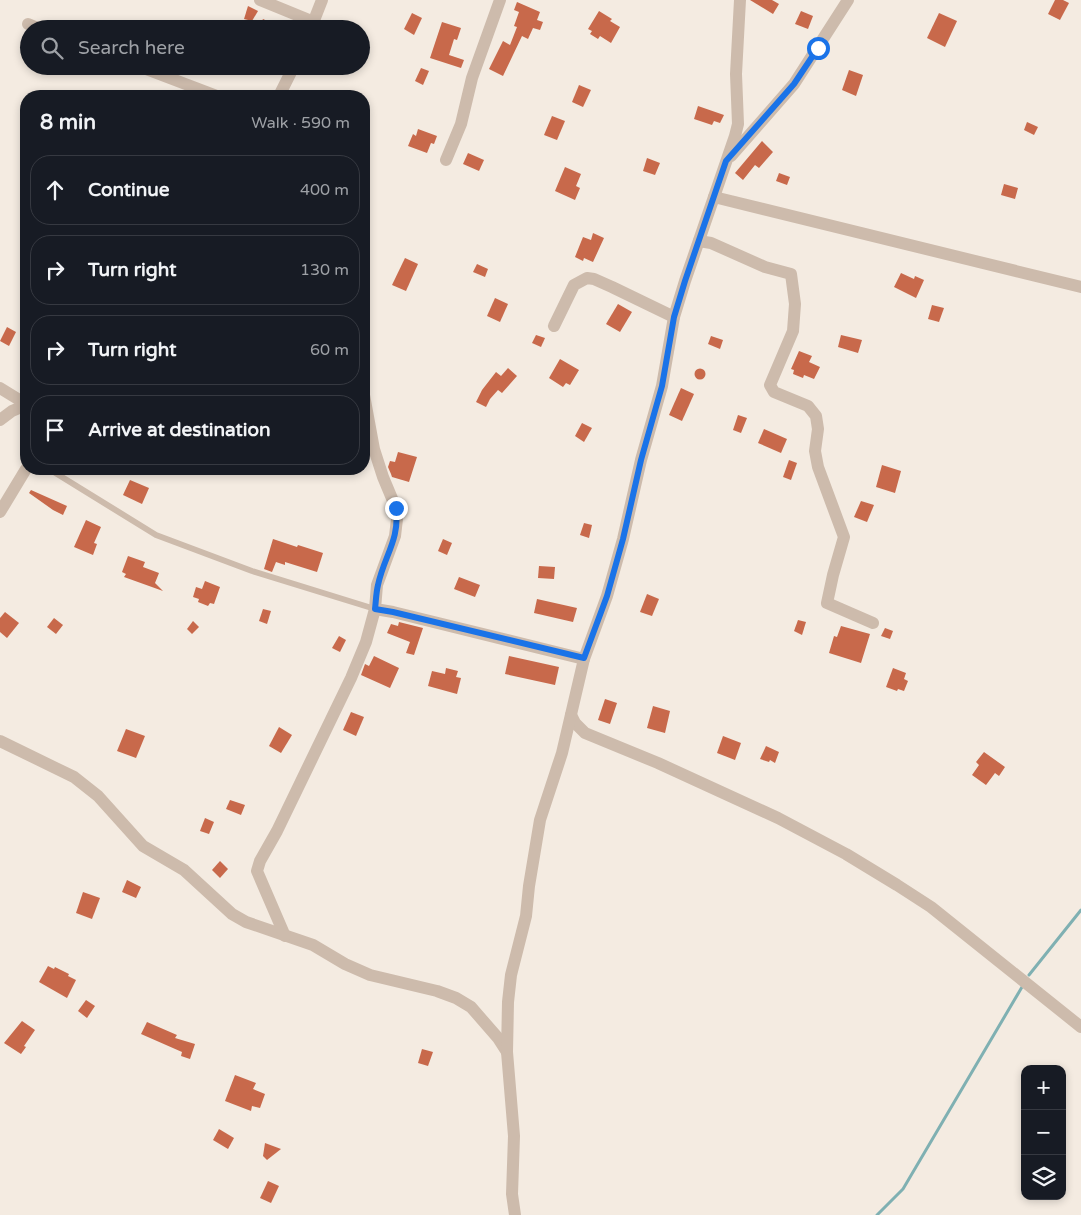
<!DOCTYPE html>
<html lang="en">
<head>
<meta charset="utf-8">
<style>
	body { margin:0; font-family:"Varela Round",sans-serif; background:#242831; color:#f1f3f6 }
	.controls { position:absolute; right:15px; bottom:15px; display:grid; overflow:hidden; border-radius:10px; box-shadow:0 2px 8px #0003 }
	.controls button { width:45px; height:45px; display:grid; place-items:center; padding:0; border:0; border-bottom:1px solid #363941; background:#171b24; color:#f1f3f6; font:25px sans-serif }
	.stop { position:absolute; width:15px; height:15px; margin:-11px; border:4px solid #1a73e8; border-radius:50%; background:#fff }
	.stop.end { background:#1a73e8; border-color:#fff; box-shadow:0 1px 5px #0008 }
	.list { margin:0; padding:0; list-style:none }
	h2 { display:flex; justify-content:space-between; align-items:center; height:65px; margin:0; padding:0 20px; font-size:21px }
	h2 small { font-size:16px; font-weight:400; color:#9ea1a6 }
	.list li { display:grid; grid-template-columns:32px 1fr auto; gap:15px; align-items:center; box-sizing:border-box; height:70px; margin:0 10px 10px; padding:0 10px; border:1px solid #363941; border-radius:20px }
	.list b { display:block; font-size:19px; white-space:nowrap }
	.list em { font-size:16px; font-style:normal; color:#9ea1a6 }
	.icon { flex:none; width:28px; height:28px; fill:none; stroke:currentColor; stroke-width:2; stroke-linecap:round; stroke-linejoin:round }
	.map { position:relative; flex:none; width:1081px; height:1215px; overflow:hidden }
	.search { position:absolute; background:#171b24; box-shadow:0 2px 8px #0003; left:20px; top:20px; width:350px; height:55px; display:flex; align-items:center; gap:12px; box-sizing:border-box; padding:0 18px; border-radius:28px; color:#9ea1a6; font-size:19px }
	.panel { position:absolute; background:#171b24; box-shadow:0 2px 8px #0003; left:20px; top:90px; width:350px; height:385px; border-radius:20px }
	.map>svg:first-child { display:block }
</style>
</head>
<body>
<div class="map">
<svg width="1081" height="1215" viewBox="0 0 1081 1215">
	<rect width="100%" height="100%" fill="#f4ebe1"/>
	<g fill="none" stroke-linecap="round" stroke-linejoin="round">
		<g stroke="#7fb0b2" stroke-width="3">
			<path d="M 1029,975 L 1081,910"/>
			<path d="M 877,1215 L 903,1189 L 1022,987"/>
		</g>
	</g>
	<g fill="#c8694b">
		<path d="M 750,0 L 772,0 L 779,4 L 773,14 Z"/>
		<path d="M 1055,0 L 1063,0 L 1069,3 L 1060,20 L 1048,14 Z"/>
		<path d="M 517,2 L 540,12 L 537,20 L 543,22 L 540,30 L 533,28 L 528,39 L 522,36 L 503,76 L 489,69 L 503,41 L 510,45 L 517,27 L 514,26 L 519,12 L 514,10 Z"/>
		<path d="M 248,6 L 258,11 L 252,21 L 244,19 Z"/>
		<path d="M 599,11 L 612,19 L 610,21 L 620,27 L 611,43 L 600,36 L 598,39 L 590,34 L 592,31 L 588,29 Z"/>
		<path d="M 801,11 L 813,16 L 808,29 L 795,24 Z"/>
		<path d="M 412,13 L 422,18 L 414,35 L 404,29 Z"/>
		<path d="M 939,13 L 957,21 L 945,47 L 927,38 Z"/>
		<path d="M 263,19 L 284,29 L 258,29 Z"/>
		<path d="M 442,22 L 461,28 L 457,40 L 454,39 L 449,55 L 464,60 L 461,68 L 430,58 Z"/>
		<path d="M 421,68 L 429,71 L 423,85 L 415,81 Z"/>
		<path d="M 849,70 L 863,75 L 856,96 L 842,90 Z"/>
		<path d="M 579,85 L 591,90 L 583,107 L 572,102 Z"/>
		<path d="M 698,106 L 724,115 L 720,123 L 714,121 L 712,125 L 694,119 Z"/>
		<path d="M 552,116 L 565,121 L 557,140 L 544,135 Z"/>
		<path d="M 1027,122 L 1038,127 L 1034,135 L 1024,130 Z"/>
		<path d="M 418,129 L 437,136 L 434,144 L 431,143 L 427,153 L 408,146 L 413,134 L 416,136 Z"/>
		<path d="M 762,141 L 773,152 L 759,168 L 755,165 L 743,180 L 735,173 Z"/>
		<path d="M 468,153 L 484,160 L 479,171 L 463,164 Z"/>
		<path d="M 647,158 L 660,163 L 655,175 L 643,171 Z"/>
		<path d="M 565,167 L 581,174 L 576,186 L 580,188 L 575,200 L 555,191 Z"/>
		<path d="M 779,173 L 790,177 L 787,185 L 776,181 Z"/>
		<path d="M 1004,184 L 1018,188 L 1015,199 L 1001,195 Z"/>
		<path d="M 593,233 L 604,238 L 593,262 L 584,258 L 583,261 L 575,257 L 583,237 L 591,240 Z"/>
		<path d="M 405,258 L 418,264 L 406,291 L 392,285 Z"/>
		<path d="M 477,264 L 488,269 L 485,277 L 473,272 Z"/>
		<path d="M 901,273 L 914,279 L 915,276 L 924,280 L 916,298 L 894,287 Z"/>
		<path d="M 495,298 L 508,304 L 500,322 L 487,316 Z"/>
		<path d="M 618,304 L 632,312 L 620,332 L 606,324 Z"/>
		<path d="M 932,305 L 944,308 L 939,322 L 928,319 Z"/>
		<path d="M 7,327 L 16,332 L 9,346 L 0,341 Z"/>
		<path d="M 536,335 L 545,338 L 541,347 L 532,343 Z"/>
		<path d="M 841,335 L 862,340 L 858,353 L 838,347 Z"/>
		<path d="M 711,336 L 723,340 L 720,349 L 708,344 Z"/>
		<path d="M 799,351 L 812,356 L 809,362 L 820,367 L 814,379 L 804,375 L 803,378 L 793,374 L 794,370 L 791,369 Z"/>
		<path d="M 560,359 L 579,370 L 570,385 L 566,383 L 563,387 L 549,378 Z"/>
		<path d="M 508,368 L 517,376 L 502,393 L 498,390 L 490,399 L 486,407 L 476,402 L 482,390 L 496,372 L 501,376 Z"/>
		<circle cx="700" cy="374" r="5.5"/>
		<path d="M 681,388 L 694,394 L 682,421 L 669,415 Z"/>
		<path d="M 738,415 L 747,418 L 741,433 L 733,430 Z"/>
		<path d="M 582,423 L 592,428 L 584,442 L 575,436 Z"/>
		<path d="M 764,429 L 787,439 L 781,453 L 758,443 Z"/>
		<path d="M 398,452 L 417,457 L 409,482 L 392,477 L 391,474 L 388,467 L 390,461 L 395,462 Z"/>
		<path d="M 789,460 L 797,463 L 791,480 L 783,477 Z"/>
		<path d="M 882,465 L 901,471 L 895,493 L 876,487 Z"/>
		<path d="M 130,480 L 149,488 L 142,504 L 123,495 Z"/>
		<path d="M 31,490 L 67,506 L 63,515 L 53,510 L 29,493 Z"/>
		<path d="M 861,501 L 874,505 L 867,522 L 854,517 Z"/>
		<path d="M 86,520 L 101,527 L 94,543 L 97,544 L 93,555 L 74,547 Z"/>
		<path d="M 584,523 L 592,525 L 589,538 L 580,535 Z"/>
		<path d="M 273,539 L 297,547 L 298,545 L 323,553 L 317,572 L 285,562 L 285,565 L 276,562 L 272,572 L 264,569 Z"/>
		<path d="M 443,539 L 452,543 L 447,555 L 438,551 Z"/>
		<path d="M 128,556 L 145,562 L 143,567 L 159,573 L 155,583 L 163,591 L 124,577 L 126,574 L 122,572 Z"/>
		<path d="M 539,566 L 555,567 L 554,579 L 538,578 Z"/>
		<path d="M 459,577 L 480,585 L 475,597 L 454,589 Z"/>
		<path d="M 205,581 L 220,587 L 214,604 L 210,603 L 208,606 L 198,602 L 199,599 L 193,597 L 196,587 L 202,589 Z"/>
		<path d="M 647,594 L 659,599 L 652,616 L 640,612 Z"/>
		<path d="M 537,599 L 577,608 L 573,622 L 534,613 Z"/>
		<path d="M 263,609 L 271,611 L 267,624 L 259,621 Z"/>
		<path d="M 5,612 L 19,623 L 7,638 L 0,632 L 0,618 Z"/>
		<path d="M 54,618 L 63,625 L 56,634 L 47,627 Z"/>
		<path d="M 798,620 L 806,622 L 802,635 L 794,631 Z"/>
		<path d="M 193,621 L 199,627 L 192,634 L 187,629 Z"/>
		<path d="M 399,622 L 423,628 L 414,655 L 406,653 L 410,642 L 387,633 L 391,624 L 398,626 Z"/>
		<path d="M 841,626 L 870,634 L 861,663 L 829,653 L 834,636 L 837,637 Z"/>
		<path d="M 885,628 L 893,631 L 890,639 L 881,636 Z"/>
		<path d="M 339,636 L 346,640 L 340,652 L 332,648 Z"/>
		<path d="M 374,656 L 399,668 L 390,688 L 361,675 L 365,664 L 369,666 Z"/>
		<path d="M 509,656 L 559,667 L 555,685 L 505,674 Z"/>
		<path d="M 446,668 L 458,671 L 456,677 L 461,678 L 457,694 L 428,686 L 432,671 L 445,674 Z"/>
		<path d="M 893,668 L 906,673 L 904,679 L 908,681 L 904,691 L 898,689 L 897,691 L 886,687 Z"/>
		<path d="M 605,699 L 617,703 L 610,724 L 598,720 Z"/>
		<path d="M 653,706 L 670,711 L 665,733 L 647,728 Z"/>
		<path d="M 351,712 L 364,717 L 356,736 L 343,730 Z"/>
		<path d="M 279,727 L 292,735 L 281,753 L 269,746 Z"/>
		<path d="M 126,729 L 145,736 L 136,758 L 117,751 Z"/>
		<path d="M 723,736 L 741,743 L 735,760 L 717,753 Z"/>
		<path d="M 766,746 L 779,752 L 775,763 L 770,760 L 769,762 L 760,759 Z"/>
		<path d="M 984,752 L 1005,767 L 999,776 L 995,773 L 986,785 L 972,775 L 979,765 L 976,762 Z"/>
		<path d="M 230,800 L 245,805 L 241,815 L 226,809 Z"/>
		<path d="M 205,818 L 214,822 L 209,834 L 200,831 Z"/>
		<path d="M 220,861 L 228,869 L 220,878 L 212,870 Z"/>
		<path d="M 127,880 L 141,887 L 136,898 L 122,892 Z"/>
		<path d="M 83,892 L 100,898 L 92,919 L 76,913 Z"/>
		<path d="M 48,966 L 54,969 L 55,967 L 69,974 L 68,976 L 76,980 L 67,998 L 39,982 Z"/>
		<path d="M 86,1000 L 95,1006 L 87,1018 L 78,1011 Z"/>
		<path d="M 22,1021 L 35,1030 L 24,1046 L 26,1047 L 21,1054 L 4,1043 Z"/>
		<path d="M 147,1022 L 177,1035 L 175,1038 L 195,1044 L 190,1059 L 181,1056 L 182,1052 L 141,1034 Z"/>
		<path d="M 422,1049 L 433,1052 L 428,1066 L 418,1063 Z"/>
		<path d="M 235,1075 L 256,1083 L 253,1089 L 265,1094 L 260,1108 L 252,1106 L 251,1111 L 225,1101 Z"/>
		<path d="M 219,1129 L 234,1138 L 228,1149 L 213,1140 Z"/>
		<path d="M 265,1143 L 281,1149 L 267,1160 L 263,1156 Z"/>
		<path d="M 268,1181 L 279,1186 L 271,1203 L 260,1198 Z"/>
	</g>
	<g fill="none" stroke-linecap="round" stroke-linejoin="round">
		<path stroke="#cdbbac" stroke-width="6" d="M 49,469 L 156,535 L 252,571 L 375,609"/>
		<g stroke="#cdbbac" stroke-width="12">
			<path d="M 260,0 L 314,22"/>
			<path d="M 28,24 L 40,29"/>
			<path d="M 311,28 L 322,0"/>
			<path d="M 138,66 L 217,96"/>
			<path d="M 279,96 L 294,66"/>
			<path d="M 731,156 L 794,84 L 848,0"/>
			<path d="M 446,160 L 461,124 L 472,78 L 500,0"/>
			<path d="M 714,197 L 1081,287"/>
			<path d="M 699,241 L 711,243 L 765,267 L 791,274 L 795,304 L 793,331 L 770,385 L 774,392 L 808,406 L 816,416 L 818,429 L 815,451 L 818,467 L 844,537 L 833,575 L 827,603 L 873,623"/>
			<path d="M 554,326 L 574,285 L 587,278 L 594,279 L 612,287 L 674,317"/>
			<path d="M 0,388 L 26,404"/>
			<path d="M 364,395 L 374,449 L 383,477 L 396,508 L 397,519 L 395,536 L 377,585 L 375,609 L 393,612 L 584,659"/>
			<path d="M 0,420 L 12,411 L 26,405"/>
			<path d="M 0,512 L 26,469"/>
			<path d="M 571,715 L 575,723 L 585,733 L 658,763 L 778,818 L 846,854 L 897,885 L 931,907 L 1081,1027"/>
			<path d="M 0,741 L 74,777 L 98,796 L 143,846 L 184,870 L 232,914 L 246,922 L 313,945 L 345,964 L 370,975 L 437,991 L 456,998 L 471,1007 L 498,1038 L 507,1052"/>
			<path d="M 285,936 L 257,871 L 260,861 L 277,831 L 351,678 L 366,642 L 375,609"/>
			<path d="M 515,1215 L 512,1194 L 514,1136 L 507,1052 L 508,1002 L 511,975 L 526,916 L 529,886 L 540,820 L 562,753 L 584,659 L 607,596 L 623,539 L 641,460 L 662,386 L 674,317 L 685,281 L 735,136 L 738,124 L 736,74 L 740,0"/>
		</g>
	</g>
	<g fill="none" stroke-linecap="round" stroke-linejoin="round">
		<path stroke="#1a73e8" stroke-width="6" d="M 396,508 C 400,540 384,556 378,585 C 376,593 376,601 375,609 L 393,612 L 584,658 L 607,596 L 623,539 L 641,460 L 662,386 L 674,317 L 685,281 L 726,161 L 794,84 L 818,48"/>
	</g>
</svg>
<div class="controls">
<button>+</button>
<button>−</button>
<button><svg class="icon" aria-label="layers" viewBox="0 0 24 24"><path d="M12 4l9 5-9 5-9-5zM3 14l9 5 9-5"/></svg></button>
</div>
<div class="stop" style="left:818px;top:48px"></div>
<div class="stop end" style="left:396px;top:508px"></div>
<div class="search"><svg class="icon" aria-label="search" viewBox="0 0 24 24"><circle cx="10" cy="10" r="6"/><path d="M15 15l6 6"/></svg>Search here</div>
<section class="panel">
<h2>8 min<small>Walk · 590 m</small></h2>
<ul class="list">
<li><svg class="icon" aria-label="ahead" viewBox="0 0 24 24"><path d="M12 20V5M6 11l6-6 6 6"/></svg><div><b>Continue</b></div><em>400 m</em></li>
<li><svg class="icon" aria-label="right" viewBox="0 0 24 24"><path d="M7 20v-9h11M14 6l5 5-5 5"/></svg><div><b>Turn right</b></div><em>130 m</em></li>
<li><svg class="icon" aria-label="right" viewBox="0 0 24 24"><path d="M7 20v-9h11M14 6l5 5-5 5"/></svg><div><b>Turn right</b></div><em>60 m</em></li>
<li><svg class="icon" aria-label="arrive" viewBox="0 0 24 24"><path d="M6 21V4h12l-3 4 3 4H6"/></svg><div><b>Arrive at destination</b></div></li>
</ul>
</section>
</div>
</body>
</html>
